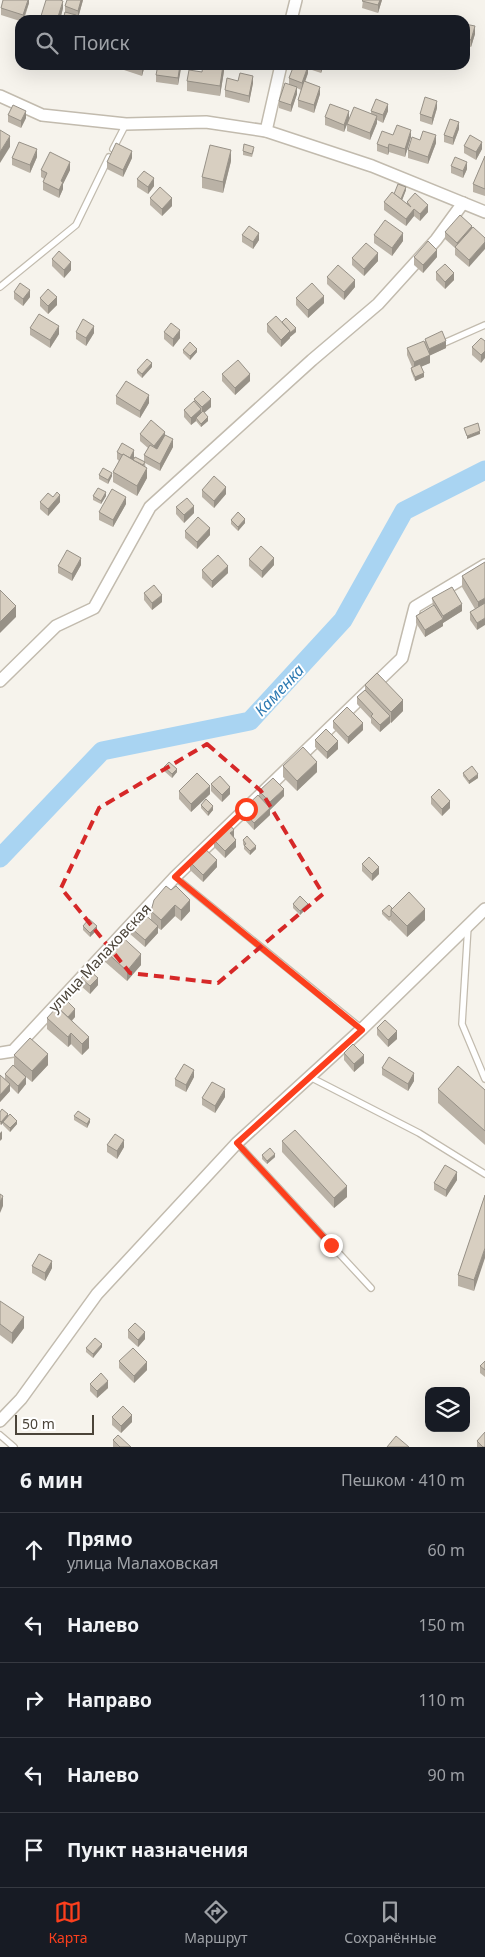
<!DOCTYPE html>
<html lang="ru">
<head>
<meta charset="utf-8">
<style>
	body { margin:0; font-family:"Noto Sans",sans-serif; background:#20242c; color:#f1f3f6 }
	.controls { position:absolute; right:15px; bottom:15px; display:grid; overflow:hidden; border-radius:10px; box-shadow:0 5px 20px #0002 }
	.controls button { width:45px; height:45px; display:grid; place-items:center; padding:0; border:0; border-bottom:1px solid #363941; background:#171b24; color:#f1f3f6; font:25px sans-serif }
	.scale { position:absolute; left:15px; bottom:12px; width:79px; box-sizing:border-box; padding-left:5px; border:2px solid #4b4439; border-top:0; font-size:14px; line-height:18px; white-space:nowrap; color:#4b4439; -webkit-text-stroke:4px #fff; paint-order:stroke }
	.stop { position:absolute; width:15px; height:15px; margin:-11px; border:4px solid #fc3f1d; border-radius:50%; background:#fff }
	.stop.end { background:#fc3f1d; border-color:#fff; box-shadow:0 1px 5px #0008 }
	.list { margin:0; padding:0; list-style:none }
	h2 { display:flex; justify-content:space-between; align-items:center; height:65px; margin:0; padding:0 20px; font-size:21px }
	h2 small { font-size:16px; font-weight:400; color:#9ea1a6 }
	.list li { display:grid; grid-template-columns:32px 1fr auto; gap:15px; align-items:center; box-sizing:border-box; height:75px; padding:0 20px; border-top:1px solid #363941 }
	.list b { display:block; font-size:19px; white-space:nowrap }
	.list p { margin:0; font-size:16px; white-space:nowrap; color:#9ea1a6 }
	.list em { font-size:16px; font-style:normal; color:#9ea1a6 }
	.icon { flex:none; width:28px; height:28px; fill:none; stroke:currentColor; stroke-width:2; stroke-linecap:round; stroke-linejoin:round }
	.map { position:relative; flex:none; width:485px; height:1447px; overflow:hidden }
	.search { position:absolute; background:#171b24; box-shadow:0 5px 20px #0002; left:15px; right:15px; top:15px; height:55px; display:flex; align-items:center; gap:12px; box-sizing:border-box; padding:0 18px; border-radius:15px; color:#9ea1a6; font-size:19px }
	.sheet { height:440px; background:#171b24 }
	nav { display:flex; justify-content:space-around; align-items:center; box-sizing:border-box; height:70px; border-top:1px solid #363941; background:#171b24; font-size:14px; color:#9ea1a6 }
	nav a { display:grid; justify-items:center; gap:2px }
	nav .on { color:#fc3f1d }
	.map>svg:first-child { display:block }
</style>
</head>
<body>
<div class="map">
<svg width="485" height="1447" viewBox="0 0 485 1447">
	<rect width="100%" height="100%" fill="#f6f3ec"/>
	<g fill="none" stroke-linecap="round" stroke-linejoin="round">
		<path stroke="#a9d4f2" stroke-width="19" d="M 0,858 L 102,751 L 250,721 L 343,620 L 404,511 L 485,470"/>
		<g stroke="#c2bbae" stroke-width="8">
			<g id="service">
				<path d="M 113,149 L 126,124"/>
				<path d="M 0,287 L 76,225 L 109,157"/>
				<path d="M 442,344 L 485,325"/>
				<path d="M 175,877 L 362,1029"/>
				<path d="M 468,926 L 462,1024 L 485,1079"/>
				<path d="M 310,1077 L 419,1133 L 485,1174"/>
				<path d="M 237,1143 L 371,1288"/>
				<path d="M 0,1435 L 14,1447"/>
			</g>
		</g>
		<g stroke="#c2bbae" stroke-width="14">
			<g id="minor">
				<path d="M 291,20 L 296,0"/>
				<path d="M 0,96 L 42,115 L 126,124 L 206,122 L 266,131 L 372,166 L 485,212"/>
				<path d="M 266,131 L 281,65"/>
				<path d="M 0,681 L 56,626 L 94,608 L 150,507 L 312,360 L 378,304 L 436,240 L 463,203"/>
				<path d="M 0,1053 L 13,1051 L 175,877 L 402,658 L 415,607 L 485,565"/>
				<path d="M 0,1421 L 21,1399 L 97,1294 L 237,1143 L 362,1029 L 485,909"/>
			</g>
		</g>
		<use href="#service" stroke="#fff" stroke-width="5.5"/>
		<use href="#minor" stroke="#fff" stroke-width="11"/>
	</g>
	<g fill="#bab2a6">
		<path d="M 29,0 L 29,3 L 24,20 L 20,20 L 20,21 L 1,15 L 1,8 Z"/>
		<path d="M 83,0 L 78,18 L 76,17 L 76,20 L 65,14 L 65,6 Z"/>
		<path d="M 363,0 L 382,0 L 378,13 L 362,8 Z"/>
		<path d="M 63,8 L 60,20 L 39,20 L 41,19 L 41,16 Z"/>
		<path d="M 465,24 L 475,34 L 471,47 L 465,45 Z"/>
		<path d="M 124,65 L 145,65 L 142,76 L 124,70 Z"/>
		<path d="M 181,65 L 178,85 L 156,82 L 156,75 Z"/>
		<path d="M 224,65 L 224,71 L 220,96 L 187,91 L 187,81 L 202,72 Z"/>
		<path d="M 309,65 L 324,65 L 321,73 L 309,69 Z"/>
		<path d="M 308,73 L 305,82 L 320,94 L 314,113 L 298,107 L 298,100 L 301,90 L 297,88 L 297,94 L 291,112 L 279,108 L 279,101 L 289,84 L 289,78 Z"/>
		<path d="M 238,81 L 253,83 L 249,103 L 225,97 L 225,90 Z"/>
		<path d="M 437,108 L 432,125 L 420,121 L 420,114 Z"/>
		<path d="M 371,111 L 388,111 L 383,123 L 377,120 L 377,123 L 370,140 L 347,131 L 347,124 L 344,132 L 325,125 L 325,117 L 349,119 L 371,114 Z"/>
		<path d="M 8,115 L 26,118 L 21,128 L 8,122 Z"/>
		<path d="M 459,129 L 453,145 L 444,142 L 444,135 Z"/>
		<path d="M 393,135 L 411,137 L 405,157 L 389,152 L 388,155 L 377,151 L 377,144 Z"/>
		<path d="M 420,140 L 436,143 L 428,164 L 408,158 L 408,150 Z"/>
		<path d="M 464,146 L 482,149 L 476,160 L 464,153 Z"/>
		<path d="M 254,150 L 252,157 L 243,155 L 243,151 Z"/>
		<path d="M 485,156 L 485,196 L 473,192 L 473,184 Z"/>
		<path d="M 37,157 L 30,173 L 12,165 L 12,158 Z"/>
		<path d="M 132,158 L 123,177 L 107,169 L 107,162 Z"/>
		<path d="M 231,161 L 223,193 L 202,188 L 202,177 Z"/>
		<path d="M 451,166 L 467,169 L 463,178 L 451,173 Z"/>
		<path d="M 41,170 L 70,170 L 63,184 L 63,189 L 59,198 L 43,190 L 43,182 L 44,179 L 41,177 Z"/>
		<path d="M 137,179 L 154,186 L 148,194 L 137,187 Z"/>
		<path d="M 406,190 L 402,200 L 407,204 L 407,202 L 428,212 L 420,221 L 414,216 L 406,226 L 384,210 L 384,202 L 394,194 Z"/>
		<path d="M 150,198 L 172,206 L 162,216 L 150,205 Z"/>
		<path d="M 472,228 L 469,267 L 455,255 L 455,248 L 445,239 L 445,232 Z"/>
		<path d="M 242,235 L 259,240 L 253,249 L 242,242 Z"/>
		<path d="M 374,235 L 403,241 L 392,256 L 374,243 Z"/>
		<path d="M 414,257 L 437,257 L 423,273 L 414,265 Z"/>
		<path d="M 352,258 L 378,261 L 364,276 L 352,265 Z"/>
		<path d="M 52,259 L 71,270 L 64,278 L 52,266 Z"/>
		<path d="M 436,272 L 454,280 L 445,289 L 436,280 Z"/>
		<path d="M 327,277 L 355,287 L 344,300 L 327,284 Z"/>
		<path d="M 14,292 L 30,297 L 23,306 L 14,299 Z"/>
		<path d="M 40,298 L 57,305 L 48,314 L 40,306 Z"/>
		<path d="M 296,298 L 324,303 L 308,318 L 296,305 Z"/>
		<path d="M 282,322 L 296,332 L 290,337 L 290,338 L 281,347 L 267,332 L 267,324 Z"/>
		<path d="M 30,328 L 59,334 L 50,348 L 30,335 Z"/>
		<path d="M 76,332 L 94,333 L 86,346 L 76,339 Z"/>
		<path d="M 164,332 L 180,338 L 173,347 L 164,339 Z"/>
		<path d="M 481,338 L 481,363 L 472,355 L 472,347 Z"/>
		<path d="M 425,339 L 446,348 L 430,355 L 430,363 L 421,366 L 424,377 L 415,381 L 411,371 L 411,368 L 412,367 L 407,355 L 407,348 L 425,342 Z"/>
		<path d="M 183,350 L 197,352 L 190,360 L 183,353 Z"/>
		<path d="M 152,367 L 142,378 L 137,373 L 137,370 Z"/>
		<path d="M 222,374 L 250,381 L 235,395 L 222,381 Z"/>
		<path d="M 116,396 L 149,403 L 140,418 L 116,404 Z"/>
		<path d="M 194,399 L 211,407 L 204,412 L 208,421 L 201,427 L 196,421 L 191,425 L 184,417 L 184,410 L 194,402 Z"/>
		<path d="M 140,434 L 165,435 L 173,447 L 160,471 L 145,463 L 147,478 L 137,496 L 113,482 L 113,472 L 119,461 L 117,459 L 117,452 L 134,458 L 144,462 L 144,455 L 148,448 L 140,441 Z"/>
		<path d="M 99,475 L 112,476 L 108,484 L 99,479 Z"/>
		<path d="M 202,490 L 226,494 L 214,508 L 202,497 Z"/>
		<path d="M 93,496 L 106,496 L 101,504 L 93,500 Z"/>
		<path d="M 40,502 L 60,502 L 48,516 L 40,509 Z"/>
		<path d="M 126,504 L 113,527 L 99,520 L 99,512 Z"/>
		<path d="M 176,507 L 194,513 L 184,523 L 176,514 Z"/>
		<path d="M 231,520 L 245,523 L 238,531 L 231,524 Z"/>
		<path d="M 185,531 L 210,535 L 197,549 L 185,538 Z"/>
		<path d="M 249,559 L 274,565 L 262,578 L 249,566 Z"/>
		<path d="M 485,562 L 477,630 L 470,620 L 470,612 L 475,609 L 462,587 L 462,576 Z"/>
		<path d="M 81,565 L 72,581 L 58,573 L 58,566 Z"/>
		<path d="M 202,570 L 228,573 L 212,588 L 202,578 Z"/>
		<path d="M 144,593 L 162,602 L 152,610 L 144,600 Z"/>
		<path d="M 432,598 L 462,611 L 443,623 L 443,626 L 425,637 L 416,623 L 416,616 L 433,606 Z"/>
		<path d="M 365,685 L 403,711 L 391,723 L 390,722 L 390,723 L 380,732 L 371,723 L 371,719 L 357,704 L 357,697 L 365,690 Z"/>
		<path d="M 333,721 L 363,730 L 348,744 L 333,728 Z"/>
		<path d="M 315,740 L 338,749 L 327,759 L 315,747 Z"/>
		<path d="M 283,766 L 317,772 L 297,791 L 283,777 Z"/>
		<path d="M 164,767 L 177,772 L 172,778 L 164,771 Z"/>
		<path d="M 463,773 L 478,778 L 469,784 L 463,776 Z"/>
		<path d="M 211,784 L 230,794 L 222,802 L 211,791 Z"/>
		<path d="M 179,791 L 210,794 L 191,812 L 179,799 Z"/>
		<path d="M 259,791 L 284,796 L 270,810 L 270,815 L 254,830 L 242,817 L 242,810 L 259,796 Z"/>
		<path d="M 431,797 L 450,808 L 442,816 L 431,804 Z"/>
		<path d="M 201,805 L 213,810 L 208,816 L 201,808 Z"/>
		<path d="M 233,837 L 236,847 L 225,858 L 214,847 L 214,840 Z"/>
		<path d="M 243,840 L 256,849 L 250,855 L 244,849 L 244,846 L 243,844 Z"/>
		<path d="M 190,862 L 217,867 L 203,882 L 190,870 Z"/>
		<path d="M 362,864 L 379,874 L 372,881 L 362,871 Z"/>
		<path d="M 166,886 L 190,911 L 181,921 L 175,916 L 161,930 L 158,928 L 158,933 L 145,947 L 130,934 L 130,927 L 151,920 L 151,911 Z"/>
		<path d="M 293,904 L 308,907 L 300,915 L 293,908 Z"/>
		<path d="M 392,908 L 425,920 L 407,937 L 391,921 L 391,920 L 389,921 L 382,914 L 382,911 Z"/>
		<path d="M 83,926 L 97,930 L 90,937 L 83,930 Z"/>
		<path d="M 104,950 L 141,965 L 127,981 L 104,961 Z"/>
		<path d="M 81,978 L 98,985 L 90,994 L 81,986 Z"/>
		<path d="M 75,1017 L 72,1021 L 89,1048 L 82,1055 L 71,1044 L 68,1047 L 47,1029 L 47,1018 Z"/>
		<path d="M 377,1028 L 397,1039 L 388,1047 L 377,1035 Z"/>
		<path d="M 344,1053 L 364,1063 L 354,1072 L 344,1060 Z"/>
		<path d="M 14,1055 L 48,1065 L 32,1082 L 26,1077 L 26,1084 L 18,1094 L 10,1086 L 10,1091 L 0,1102 L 0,1075 L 5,1079 L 5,1074 L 14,1066 Z"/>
		<path d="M 382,1068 L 414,1081 L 408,1091 L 382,1075 Z"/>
		<path d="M 194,1077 L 186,1092 L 175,1086 L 175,1079 Z"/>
		<path d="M 438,1089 L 485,1090 L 485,1145 L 438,1103 Z"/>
		<path d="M 225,1097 L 215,1113 L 202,1105 L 202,1098 Z"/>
		<path d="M 0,1112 L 17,1124 L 10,1132 L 3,1125 L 3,1123 L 1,1125 L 0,1124 Z"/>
		<path d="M 74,1116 L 90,1122 L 87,1128 L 74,1120 Z"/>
		<path d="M 282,1141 L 347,1197 L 334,1208 L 282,1152 Z"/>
		<path d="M 107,1145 L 124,1147 L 117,1159 L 107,1152 Z"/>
		<path d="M 262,1155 L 275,1157 L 267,1164 L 262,1159 Z"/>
		<path d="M 457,1180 L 446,1197 L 434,1190 L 434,1183 Z"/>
		<path d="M 485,1195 L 474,1291 L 458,1286 L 458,1275 Z"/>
		<path d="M 32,1266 L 52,1268 L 45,1281 L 32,1273 Z"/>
		<path d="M 0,1301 L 24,1328 L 12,1344 L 0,1335 Z"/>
		<path d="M 128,1330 L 145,1339 L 138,1347 L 128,1338 Z"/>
		<path d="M 102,1347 L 93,1358 L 86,1352 L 86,1348 Z"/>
		<path d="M 119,1361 L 147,1370 L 134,1383 L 119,1368 Z"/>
		<path d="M 485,1361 L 485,1377 L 480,1373 L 480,1366 Z"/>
		<path d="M 90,1384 L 108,1388 L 97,1398 L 90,1391 Z"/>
		<path d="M 112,1417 L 132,1422 L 121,1433 L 112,1425 Z"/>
		<path d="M 113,1440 L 131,1447 L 113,1447 Z"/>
		<path d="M 477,1441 L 485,1447 L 477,1447 Z"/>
	</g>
	<g fill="#979187">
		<path d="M 28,0 L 29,0 L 29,3 L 23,20 L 23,15 Z"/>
		<path d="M 81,0 L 83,0 L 78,18 L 78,11 Z"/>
		<path d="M 380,0 L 382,0 L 378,13 L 378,5 Z"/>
		<path d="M 63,1 L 63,8 L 60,20 L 57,20 Z"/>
		<path d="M 475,26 L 475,34 L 471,47 L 471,40 Z"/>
		<path d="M 143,65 L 145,65 L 142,76 L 142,68 Z"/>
		<path d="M 180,65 L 181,69 L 178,85 L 178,78 Z"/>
		<path d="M 223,65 L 224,65 L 224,71 L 220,96 L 220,86 Z"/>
		<path d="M 321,65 L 324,65 L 321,73 Z"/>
		<path d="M 308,66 L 308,73 L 302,90 L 302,83 Z"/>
		<path d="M 253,76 L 253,83 L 249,103 L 249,96 Z"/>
		<path d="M 297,87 L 297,94 L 291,112 L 291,105 Z"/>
		<path d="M 320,87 L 320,94 L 314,113 L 314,105 Z"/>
		<path d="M 437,101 L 437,108 L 432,125 L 432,118 Z"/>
		<path d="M 388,104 L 388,111 L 383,123 L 383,115 Z"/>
		<path d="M 26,111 L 26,118 L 21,128 L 21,121 Z"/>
		<path d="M 349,111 L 349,119 L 344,132 L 344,125 Z"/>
		<path d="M 377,116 L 377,123 L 370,140 L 370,133 Z"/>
		<path d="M 459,122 L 459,129 L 453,145 L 453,138 Z"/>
		<path d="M 411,130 L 411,137 L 405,157 L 405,149 Z"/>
		<path d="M 436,135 L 436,143 L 428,164 L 428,157 Z"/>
		<path d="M 10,136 L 10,147 L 0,163 L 0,152 Z"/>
		<path d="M 482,142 L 482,149 L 476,160 L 476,152 Z"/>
		<path d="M 389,144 L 389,152 L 388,155 L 388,148 Z"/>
		<path d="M 37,149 L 37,157 L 30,173 L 30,165 Z"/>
		<path d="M 231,150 L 231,161 L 223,193 L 223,182 Z"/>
		<path d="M 132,151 L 132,158 L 123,177 L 123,170 Z"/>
		<path d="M 70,162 L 70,170 L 63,184 L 63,189 L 59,198 L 59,190 L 61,181 Z"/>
		<path d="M 467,162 L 467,169 L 463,178 L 463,171 Z"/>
		<path d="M 154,178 L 154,186 L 148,194 L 148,187 Z"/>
		<path d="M 406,187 L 406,190 L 401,203 L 401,199 Z"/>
		<path d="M 172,198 L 172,206 L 162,216 L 162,209 Z"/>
		<path d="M 428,205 L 428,212 L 420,221 L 420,214 Z"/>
		<path d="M 414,209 L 414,216 L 406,226 L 406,219 Z"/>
		<path d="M 472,226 L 472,233 L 457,250 L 457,243 Z"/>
		<path d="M 259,233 L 259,240 L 253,249 L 253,242 Z"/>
		<path d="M 403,233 L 403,241 L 392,256 L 392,248 Z"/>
		<path d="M 485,242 L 485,249 L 469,267 L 469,260 Z"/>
		<path d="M 437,250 L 437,257 L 423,273 L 423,265 Z"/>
		<path d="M 378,253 L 378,261 L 364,276 L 364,269 Z"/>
		<path d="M 71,262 L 71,270 L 64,278 L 64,270 Z"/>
		<path d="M 454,273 L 454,280 L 445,289 L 445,282 Z"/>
		<path d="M 355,280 L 355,287 L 344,300 L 344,292 Z"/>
		<path d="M 30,290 L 30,297 L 23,306 L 23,299 Z"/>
		<path d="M 324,296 L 324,303 L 308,318 L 308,310 Z"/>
		<path d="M 57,297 L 57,305 L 48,314 L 48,306 Z"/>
		<path d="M 59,326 L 59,334 L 50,348 L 50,340 Z"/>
		<path d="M 94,326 L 94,333 L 86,346 L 86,338 Z"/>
		<path d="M 296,328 L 296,332 L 290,337 L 290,333 Z"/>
		<path d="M 180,330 L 180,338 L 173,347 L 173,339 Z"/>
		<path d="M 290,331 L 290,338 L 281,347 L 281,340 Z"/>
		<path d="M 446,341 L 446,348 L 429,356 L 429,349 Z"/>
		<path d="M 197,349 L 197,352 L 190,360 L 190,356 Z"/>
		<path d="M 485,351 L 485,358 L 481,363 L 481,355 Z"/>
		<path d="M 430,355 L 430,363 L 414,370 L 414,362 Z"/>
		<path d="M 152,363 L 152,367 L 142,378 L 142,374 Z"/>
		<path d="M 424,373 L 424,377 L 415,381 L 415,377 Z"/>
		<path d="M 250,374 L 250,381 L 235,395 L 235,388 Z"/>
		<path d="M 149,395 L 149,403 L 140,418 L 140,411 Z"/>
		<path d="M 211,399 L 211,407 L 202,415 L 202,407 Z"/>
		<path d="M 201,409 L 201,416 L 196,418 L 196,421 L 191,425 L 191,418 Z"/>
		<path d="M 208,417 L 208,421 L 201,427 L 201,424 Z"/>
		<path d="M 480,431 L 480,434 L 467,439 L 467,436 Z"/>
		<path d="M 165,432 L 165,439 L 154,453 L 154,446 Z"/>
		<path d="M 173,439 L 173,447 L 160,471 L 160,464 Z"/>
		<path d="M 134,450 L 134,458 L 129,466 L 129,459 Z"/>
		<path d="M 147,468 L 147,478 L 137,496 L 137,486 Z"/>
		<path d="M 112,473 L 112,476 L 108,484 L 108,480 Z"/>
		<path d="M 226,487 L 226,494 L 214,508 L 214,501 Z"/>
		<path d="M 106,492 L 106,496 L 101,504 L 101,501 Z"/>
		<path d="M 60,495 L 60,502 L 48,516 L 48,509 Z"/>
		<path d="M 126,497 L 126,504 L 113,527 L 113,520 Z"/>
		<path d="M 194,506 L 194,513 L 184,523 L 184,515 Z"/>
		<path d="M 245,519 L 245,523 L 238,531 L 238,527 Z"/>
		<path d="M 210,528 L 210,535 L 197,549 L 197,542 Z"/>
		<path d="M 81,558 L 81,565 L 72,581 L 72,574 Z"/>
		<path d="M 274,558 L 274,565 L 262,578 L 262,571 Z"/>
		<path d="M 228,566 L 228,573 L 212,588 L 212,581 Z"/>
		<path d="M 162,595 L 162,602 L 152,610 L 152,603 Z"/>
		<path d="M 485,598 L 485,609 L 478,613 L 478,602 Z"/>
		<path d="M 462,604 L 462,611 L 443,623 L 443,616 Z"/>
		<path d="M 16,606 L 16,617 L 0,633 L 0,622 Z"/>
		<path d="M 485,618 L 485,625 L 477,630 L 477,623 Z"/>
		<path d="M 443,619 L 443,626 L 425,637 L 425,630 Z"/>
		<path d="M 403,700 L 403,711 L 391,723 L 391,712 Z"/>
		<path d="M 390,716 L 390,723 L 380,732 L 380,725 Z"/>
		<path d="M 363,723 L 363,730 L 348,744 L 348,737 Z"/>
		<path d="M 338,741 L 338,749 L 327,759 L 327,752 Z"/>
		<path d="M 317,762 L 317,772 L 297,791 L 297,781 Z"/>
		<path d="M 177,769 L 177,772 L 172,778 L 172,774 Z"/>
		<path d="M 478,774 L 478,778 L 469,784 L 469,781 Z"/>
		<path d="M 210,786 L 210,794 L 191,812 L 191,804 Z"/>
		<path d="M 230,787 L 230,794 L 222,802 L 222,795 Z"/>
		<path d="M 284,789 L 284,796 L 270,810 L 270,802 Z"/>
		<path d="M 450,801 L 450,808 L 442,816 L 442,809 Z"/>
		<path d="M 213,806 L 213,810 L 208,816 L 208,812 Z"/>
		<path d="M 270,808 L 270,815 L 254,830 L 254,823 Z"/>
		<path d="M 234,830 L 234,837 L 230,841 L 230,833 Z"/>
		<path d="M 236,840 L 236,847 L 225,858 L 225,851 Z"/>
		<path d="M 256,846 L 256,849 L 250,855 L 250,851 Z"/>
		<path d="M 217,860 L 217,867 L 203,882 L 203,875 Z"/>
		<path d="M 379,867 L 379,874 L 372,881 L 372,874 Z"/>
		<path d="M 190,900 L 190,911 L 181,921 L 181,910 Z"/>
		<path d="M 308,904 L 308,907 L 300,915 L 300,911 Z"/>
		<path d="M 175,905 L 175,916 L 161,930 L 161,920 Z"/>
		<path d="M 425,909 L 425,920 L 407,937 L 407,926 Z"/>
		<path d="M 97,926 L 97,930 L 90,937 L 90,933 Z"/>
		<path d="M 158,926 L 158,933 L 145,947 L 145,940 Z"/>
		<path d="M 141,954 L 141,965 L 127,981 L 127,971 Z"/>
		<path d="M 98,978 L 98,985 L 90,994 L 90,986 Z"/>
		<path d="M 75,1009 L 75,1017 L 67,1025 L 67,1018 Z"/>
		<path d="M 397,1031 L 397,1039 L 388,1047 L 388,1040 Z"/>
		<path d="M 71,1033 L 71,1044 L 68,1047 L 68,1037 Z"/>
		<path d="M 89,1037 L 89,1048 L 82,1055 L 82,1044 Z"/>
		<path d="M 48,1054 L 48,1065 L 32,1082 L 32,1071 Z"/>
		<path d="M 364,1055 L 364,1063 L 354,1072 L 354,1064 Z"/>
		<path d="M 194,1070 L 194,1077 L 186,1092 L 186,1085 Z"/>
		<path d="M 414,1073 L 414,1081 L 408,1091 L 408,1084 Z"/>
		<path d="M 26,1077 L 26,1084 L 18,1094 L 18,1086 Z"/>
		<path d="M 10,1084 L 10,1091 L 0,1102 L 0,1095 Z"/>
		<path d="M 225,1089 L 225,1097 L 215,1113 L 215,1106 Z"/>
		<path d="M 8,1114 L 8,1118 L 3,1122 L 3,1123 L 1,1125 L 1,1122 Z"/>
		<path d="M 90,1119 L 90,1122 L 87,1128 L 87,1124 Z"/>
		<path d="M 17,1121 L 17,1124 L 10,1132 L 10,1128 Z"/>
		<path d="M 2,1131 L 2,1139 L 0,1141 L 0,1133 Z"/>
		<path d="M 124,1140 L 124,1147 L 117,1159 L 117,1151 Z"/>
		<path d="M 275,1154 L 275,1157 L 267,1164 L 267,1161 Z"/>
		<path d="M 457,1172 L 457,1180 L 446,1197 L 446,1190 Z"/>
		<path d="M 347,1186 L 347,1197 L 334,1208 L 334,1198 Z"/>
		<path d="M 3,1196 L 3,1206 L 0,1213 L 0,1202 Z"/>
		<path d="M 485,1248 L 485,1258 L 474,1291 L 474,1280 Z"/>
		<path d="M 52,1261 L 52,1268 L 45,1281 L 45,1273 Z"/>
		<path d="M 24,1317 L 24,1328 L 12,1344 L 12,1333 Z"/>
		<path d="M 145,1332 L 145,1339 L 138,1347 L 138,1340 Z"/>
		<path d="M 102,1344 L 102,1347 L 93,1358 L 93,1354 Z"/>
		<path d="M 147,1362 L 147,1370 L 134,1383 L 134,1376 Z"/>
		<path d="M 108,1381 L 108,1388 L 97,1398 L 97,1391 Z"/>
		<path d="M 132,1415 L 132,1422 L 121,1433 L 121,1426 Z"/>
	</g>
	<g fill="#d8cfc1" stroke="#979187">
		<path d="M 3,0 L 28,0 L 23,15 L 1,8 Z"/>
		<path d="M 46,0 L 60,0 L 63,1 L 57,20 L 54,20 L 41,16 Z"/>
		<path d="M 67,0 L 81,0 L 78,11 L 65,6 Z"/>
		<path d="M 363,0 L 380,0 L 378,5 L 362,1 Z"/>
		<path d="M 65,12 L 76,15 L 75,20 L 63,20 Z"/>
		<path d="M 465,24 L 475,26 L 471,40 L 465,38 Z"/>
		<path d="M 131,65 L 143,65 L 142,68 Z"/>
		<path d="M 158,65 L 180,65 L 178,78 L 156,75 Z"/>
		<path d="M 203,65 L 223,65 L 220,86 L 187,81 L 189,70 L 202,72 Z"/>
		<path d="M 294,65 L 304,65 L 308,66 L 302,83 L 289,78 Z"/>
		<path d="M 240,73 L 253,76 L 249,96 L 225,90 L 227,78 L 238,81 Z"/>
		<path d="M 304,81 L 320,87 L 314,105 L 298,100 Z"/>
		<path d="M 285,83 L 297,87 L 291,105 L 279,101 Z"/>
		<path d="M 425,97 L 437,101 L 432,118 L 420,114 Z"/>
		<path d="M 376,99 L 388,104 L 383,115 L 371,111 Z"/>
		<path d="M 330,104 L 349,111 L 344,125 L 325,117 Z"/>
		<path d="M 13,105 L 26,111 L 21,121 L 8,115 Z"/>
		<path d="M 354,107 L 377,116 L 370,133 L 347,124 Z"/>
		<path d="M 450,119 L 459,122 L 453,138 L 444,135 Z"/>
		<path d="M 397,125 L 411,130 L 405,149 L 389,144 L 388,148 L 377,144 L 382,131 L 393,135 Z"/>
		<path d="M 0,130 L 10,136 L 0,152 Z"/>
		<path d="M 423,131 L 436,135 L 428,157 L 408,150 L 412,137 L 420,140 Z"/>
		<path d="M 470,135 L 482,142 L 476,152 L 464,146 Z"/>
		<path d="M 19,142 L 37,149 L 30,165 L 12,158 Z"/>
		<path d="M 116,143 L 132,151 L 123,170 L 107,162 Z"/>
		<path d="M 244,144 L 254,147 L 252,154 L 243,151 Z"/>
		<path d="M 210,145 L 231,150 L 223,182 L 202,177 Z"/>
		<path d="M 50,152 L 70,162 L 61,181 L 63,182 L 59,190 L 43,182 L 47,173 L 41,170 Z"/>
		<path d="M 485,156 L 485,189 L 473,184 Z"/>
		<path d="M 455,157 L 467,162 L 463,171 L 451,166 Z"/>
		<path d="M 144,171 L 154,178 L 148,187 L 137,179 Z"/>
		<path d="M 398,184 L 406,187 L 401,199 L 394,194 Z"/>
		<path d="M 160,187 L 172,198 L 162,209 L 150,198 Z"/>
		<path d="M 392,192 L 411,207 L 407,202 L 415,193 L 428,205 L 420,214 L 414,209 L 406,219 L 384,202 Z"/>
		<path d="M 460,215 L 472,226 L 457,243 L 445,232 Z"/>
		<path d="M 385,220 L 403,233 L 392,248 L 374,235 Z"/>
		<path d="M 249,226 L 259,233 L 253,242 L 242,235 Z"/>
		<path d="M 473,227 L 485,238 L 485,242 L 469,260 L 455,247 Z"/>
		<path d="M 428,241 L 437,250 L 423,265 L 414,257 Z"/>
		<path d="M 366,243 L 378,253 L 364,269 L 352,258 Z"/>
		<path d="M 59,251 L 71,262 L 64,270 L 52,259 Z"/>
		<path d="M 445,264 L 454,273 L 445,282 L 436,272 Z"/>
		<path d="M 338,265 L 355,280 L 344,292 L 327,277 Z"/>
		<path d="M 20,283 L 30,290 L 23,299 L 14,292 Z"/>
		<path d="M 312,283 L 324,296 L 308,310 L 296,298 Z"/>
		<path d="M 48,289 L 57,297 L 48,306 L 40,298 Z"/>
		<path d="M 39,314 L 59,326 L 50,340 L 30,328 Z"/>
		<path d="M 276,316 L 290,331 L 281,340 L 267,324 Z"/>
		<path d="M 286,318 L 296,328 L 290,333 L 290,331 L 282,322 Z"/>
		<path d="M 83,319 L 94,326 L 86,338 L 76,332 Z"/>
		<path d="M 171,323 L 180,330 L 173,339 L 164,332 Z"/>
		<path d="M 442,331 L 446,341 L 429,349 L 425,339 Z"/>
		<path d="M 481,338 L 485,341 L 485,351 L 481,355 L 472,347 Z"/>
		<path d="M 424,341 L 430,355 L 414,362 L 407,348 Z"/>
		<path d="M 190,342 L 197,349 L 190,356 L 183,350 Z"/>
		<path d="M 147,359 L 152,363 L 142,374 L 137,370 Z"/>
		<path d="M 238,360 L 250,374 L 235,388 L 222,374 Z"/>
		<path d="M 420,364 L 424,373 L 415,377 L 411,368 Z"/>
		<path d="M 126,381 L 149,395 L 140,411 L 116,396 Z"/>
		<path d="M 203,391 L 211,399 L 202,407 L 194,399 Z"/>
		<path d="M 194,401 L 201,409 L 191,418 L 184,410 Z"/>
		<path d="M 203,411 L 208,417 L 201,424 L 196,418 Z"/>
		<path d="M 151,420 L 165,432 L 154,446 L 140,434 Z"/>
		<path d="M 478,423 L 480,431 L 467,436 L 464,428 Z"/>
		<path d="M 165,435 L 173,439 L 160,464 L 144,455 L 150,445 L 157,449 Z"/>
		<path d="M 122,443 L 134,450 L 130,458 L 123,454 L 122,455 L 117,452 Z"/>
		<path d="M 123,454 L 147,468 L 137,486 L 113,472 Z"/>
		<path d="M 135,457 L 145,462 L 143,465 L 133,460 Z"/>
		<path d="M 103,468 L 112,473 L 108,480 L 99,475 Z"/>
		<path d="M 214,476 L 226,487 L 214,501 L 202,490 Z"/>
		<path d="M 98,488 L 106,492 L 101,501 L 93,496 Z"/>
		<path d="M 112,489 L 126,497 L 113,520 L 99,512 Z"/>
		<path d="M 57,492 L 60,495 L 48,509 L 40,502 L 48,493 L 53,497 Z"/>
		<path d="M 187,498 L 194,506 L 184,515 L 176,507 Z"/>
		<path d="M 238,512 L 245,519 L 238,527 L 231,520 Z"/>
		<path d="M 198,517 L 210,528 L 197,542 L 185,531 Z"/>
		<path d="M 261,546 L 274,558 L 262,571 L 249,559 Z"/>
		<path d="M 67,550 L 81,558 L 72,574 L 58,566 Z"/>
		<path d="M 218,555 L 228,566 L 212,581 L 202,570 Z"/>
		<path d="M 485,562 L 485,598 L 478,602 L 462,576 Z"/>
		<path d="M 154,585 L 162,595 L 152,603 L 144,593 Z"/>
		<path d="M 452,587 L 462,604 L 443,616 L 432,598 Z"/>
		<path d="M 0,590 L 16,606 L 0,622 Z"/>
		<path d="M 485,603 L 485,618 L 477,623 L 470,612 Z"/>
		<path d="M 434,605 L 443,619 L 425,630 L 416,616 Z"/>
		<path d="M 377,673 L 403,700 L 391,712 L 365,685 Z"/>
		<path d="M 365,690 L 390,716 L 380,725 L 371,716 L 373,714 L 357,697 Z"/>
		<path d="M 347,707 L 363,723 L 348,737 L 333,721 Z"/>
		<path d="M 326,729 L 338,741 L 327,752 L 315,740 Z"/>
		<path d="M 303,747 L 317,762 L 297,781 L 283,766 Z"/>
		<path d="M 169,762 L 177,769 L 172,774 L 164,767 Z"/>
		<path d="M 472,766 L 478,774 L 469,781 L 463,773 Z"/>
		<path d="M 197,773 L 210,786 L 191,804 L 179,791 Z"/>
		<path d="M 220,776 L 230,787 L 222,795 L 211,784 Z"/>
		<path d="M 273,778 L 284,789 L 270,802 L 259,791 Z"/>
		<path d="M 439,789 L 450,801 L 442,809 L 431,797 Z"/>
		<path d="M 258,795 L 270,808 L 254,823 L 242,810 Z"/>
		<path d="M 206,799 L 213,806 L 208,812 L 201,805 Z"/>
		<path d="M 230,825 L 234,830 L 230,833 L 236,840 L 225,851 L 214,840 Z"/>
		<path d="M 247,836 L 256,846 L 250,851 L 244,845 L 246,844 L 243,840 Z"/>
		<path d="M 203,847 L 217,860 L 203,875 L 190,862 Z"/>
		<path d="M 369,857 L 379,867 L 372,874 L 362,864 Z"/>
		<path d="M 166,886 L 171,890 L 176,886 L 190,900 L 181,910 L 175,905 L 161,920 L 151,911 L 154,900 Z"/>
		<path d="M 409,892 L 425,909 L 407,926 L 391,910 Z"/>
		<path d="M 300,896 L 308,904 L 300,911 L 293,904 Z"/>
		<path d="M 389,905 L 392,908 L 391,910 L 391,916 L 389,917 L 382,911 Z"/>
		<path d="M 143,913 L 158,926 L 145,940 L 130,927 Z"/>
		<path d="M 89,919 L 97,926 L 90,933 L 83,926 Z"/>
		<path d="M 119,934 L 141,954 L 127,971 L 104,950 Z"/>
		<path d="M 89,970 L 98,978 L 90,986 L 81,978 Z"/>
		<path d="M 66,1000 L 75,1009 L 68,1017 L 58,1008 Z"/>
		<path d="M 57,1007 L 89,1037 L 82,1044 L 71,1033 L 68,1037 L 47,1018 Z"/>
		<path d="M 385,1020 L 397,1031 L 388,1040 L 377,1028 Z"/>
		<path d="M 30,1038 L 48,1054 L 32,1071 L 14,1055 Z"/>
		<path d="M 353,1044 L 364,1055 L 354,1064 L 344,1053 Z"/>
		<path d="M 389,1057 L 414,1073 L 408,1084 L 382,1068 Z"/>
		<path d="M 184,1064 L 194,1070 L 186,1085 L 175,1079 Z"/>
		<path d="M 13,1065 L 26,1077 L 18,1086 L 5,1074 Z"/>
		<path d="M 458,1066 L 485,1090 L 485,1131 L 438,1089 Z"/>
		<path d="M 0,1075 L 10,1084 L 0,1095 Z"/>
		<path d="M 212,1082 L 225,1089 L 215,1106 L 202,1098 Z"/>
		<path d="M 2,1109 L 8,1114 L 1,1122 L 0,1121 L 0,1112 Z"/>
		<path d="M 78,1111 L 90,1119 L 87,1124 L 74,1116 Z"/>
		<path d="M 10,1114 L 17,1121 L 10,1128 L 3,1122 Z"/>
		<path d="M 295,1130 L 347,1186 L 334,1198 L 282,1141 Z"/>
		<path d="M 115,1134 L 124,1140 L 117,1151 L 107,1145 Z"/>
		<path d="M 270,1148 L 275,1154 L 267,1161 L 262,1155 Z"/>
		<path d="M 445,1165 L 457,1172 L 446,1190 L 434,1183 Z"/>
		<path d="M 0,1194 L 3,1196 L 0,1202 Z"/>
		<path d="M 485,1195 L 485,1248 L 474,1280 L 458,1275 Z"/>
		<path d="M 39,1254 L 52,1261 L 45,1273 L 32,1266 Z"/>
		<path d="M 0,1301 L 24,1317 L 12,1333 L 0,1324 Z"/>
		<path d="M 135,1323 L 145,1332 L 138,1340 L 128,1330 Z"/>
		<path d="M 95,1338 L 102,1344 L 93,1354 L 86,1348 Z"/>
		<path d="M 133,1348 L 147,1362 L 134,1376 L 119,1361 Z"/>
		<path d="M 485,1361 L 485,1370 L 480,1366 Z"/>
		<path d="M 101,1373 L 108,1381 L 97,1391 L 90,1384 Z"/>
		<path d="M 123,1406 L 132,1415 L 121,1426 L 112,1417 Z"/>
		<path d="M 485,1432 L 485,1447 L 483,1447 L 477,1441 Z"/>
		<path d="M 118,1435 L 131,1447 L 120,1447 L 113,1440 Z"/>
		<path d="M 396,1436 L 409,1447 L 387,1447 Z"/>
	</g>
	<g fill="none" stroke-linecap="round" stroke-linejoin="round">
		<path stroke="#fc3f1d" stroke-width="6" d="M 246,809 L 175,877 L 362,1030 L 237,1143 L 331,1245"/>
	</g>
	<path fill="none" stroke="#d62828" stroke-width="4" stroke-dasharray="10 6" stroke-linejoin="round" d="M 207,744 L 261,791 L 323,894 L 218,983 L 130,973 L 61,888 L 99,808 Z"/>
	<g text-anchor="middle" stroke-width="4" stroke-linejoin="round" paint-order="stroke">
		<g font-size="15" fill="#4b4439" stroke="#fff">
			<text transform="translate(100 958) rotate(-47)" y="5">улица Малаховская</text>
		</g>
		<g font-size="16" font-style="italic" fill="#2e7ab2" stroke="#fff">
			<text transform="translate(279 690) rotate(-47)" y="6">Каменка</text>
		</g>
	</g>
</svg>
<div class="controls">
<button><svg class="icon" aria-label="layers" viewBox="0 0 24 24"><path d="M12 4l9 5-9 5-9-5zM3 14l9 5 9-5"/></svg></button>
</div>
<div class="scale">50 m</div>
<div class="stop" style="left:246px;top:809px"></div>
<div class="stop end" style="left:331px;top:1245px"></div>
<div class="search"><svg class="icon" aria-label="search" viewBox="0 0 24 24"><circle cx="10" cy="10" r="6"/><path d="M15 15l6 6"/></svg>Поиск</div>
</div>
<section class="sheet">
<h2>6 мин<small>Пешком · 410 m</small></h2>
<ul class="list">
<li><svg class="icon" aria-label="ahead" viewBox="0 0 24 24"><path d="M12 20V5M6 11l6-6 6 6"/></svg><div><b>Прямо</b><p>улица Малаховская</p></div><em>60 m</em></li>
<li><svg class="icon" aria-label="left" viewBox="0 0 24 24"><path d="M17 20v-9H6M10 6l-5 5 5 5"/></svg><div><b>Налево</b></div><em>150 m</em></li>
<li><svg class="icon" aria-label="right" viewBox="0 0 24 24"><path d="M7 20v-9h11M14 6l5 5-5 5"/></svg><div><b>Направо</b></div><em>110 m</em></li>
<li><svg class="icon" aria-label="left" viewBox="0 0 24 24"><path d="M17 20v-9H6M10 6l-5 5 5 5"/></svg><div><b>Налево</b></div><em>90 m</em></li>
<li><svg class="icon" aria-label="arrive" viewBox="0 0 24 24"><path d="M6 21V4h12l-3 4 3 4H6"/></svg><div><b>Пункт назначения</b></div></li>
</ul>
</section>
<nav>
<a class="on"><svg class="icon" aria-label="map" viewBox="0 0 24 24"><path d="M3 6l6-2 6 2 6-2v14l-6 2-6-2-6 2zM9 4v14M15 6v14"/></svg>Карта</a>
<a><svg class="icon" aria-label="directions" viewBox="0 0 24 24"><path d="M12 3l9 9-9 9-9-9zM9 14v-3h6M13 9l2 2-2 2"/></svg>Маршрут</a>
<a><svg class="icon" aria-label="saved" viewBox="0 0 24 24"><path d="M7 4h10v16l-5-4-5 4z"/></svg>Сохранённые</a>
</nav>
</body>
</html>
